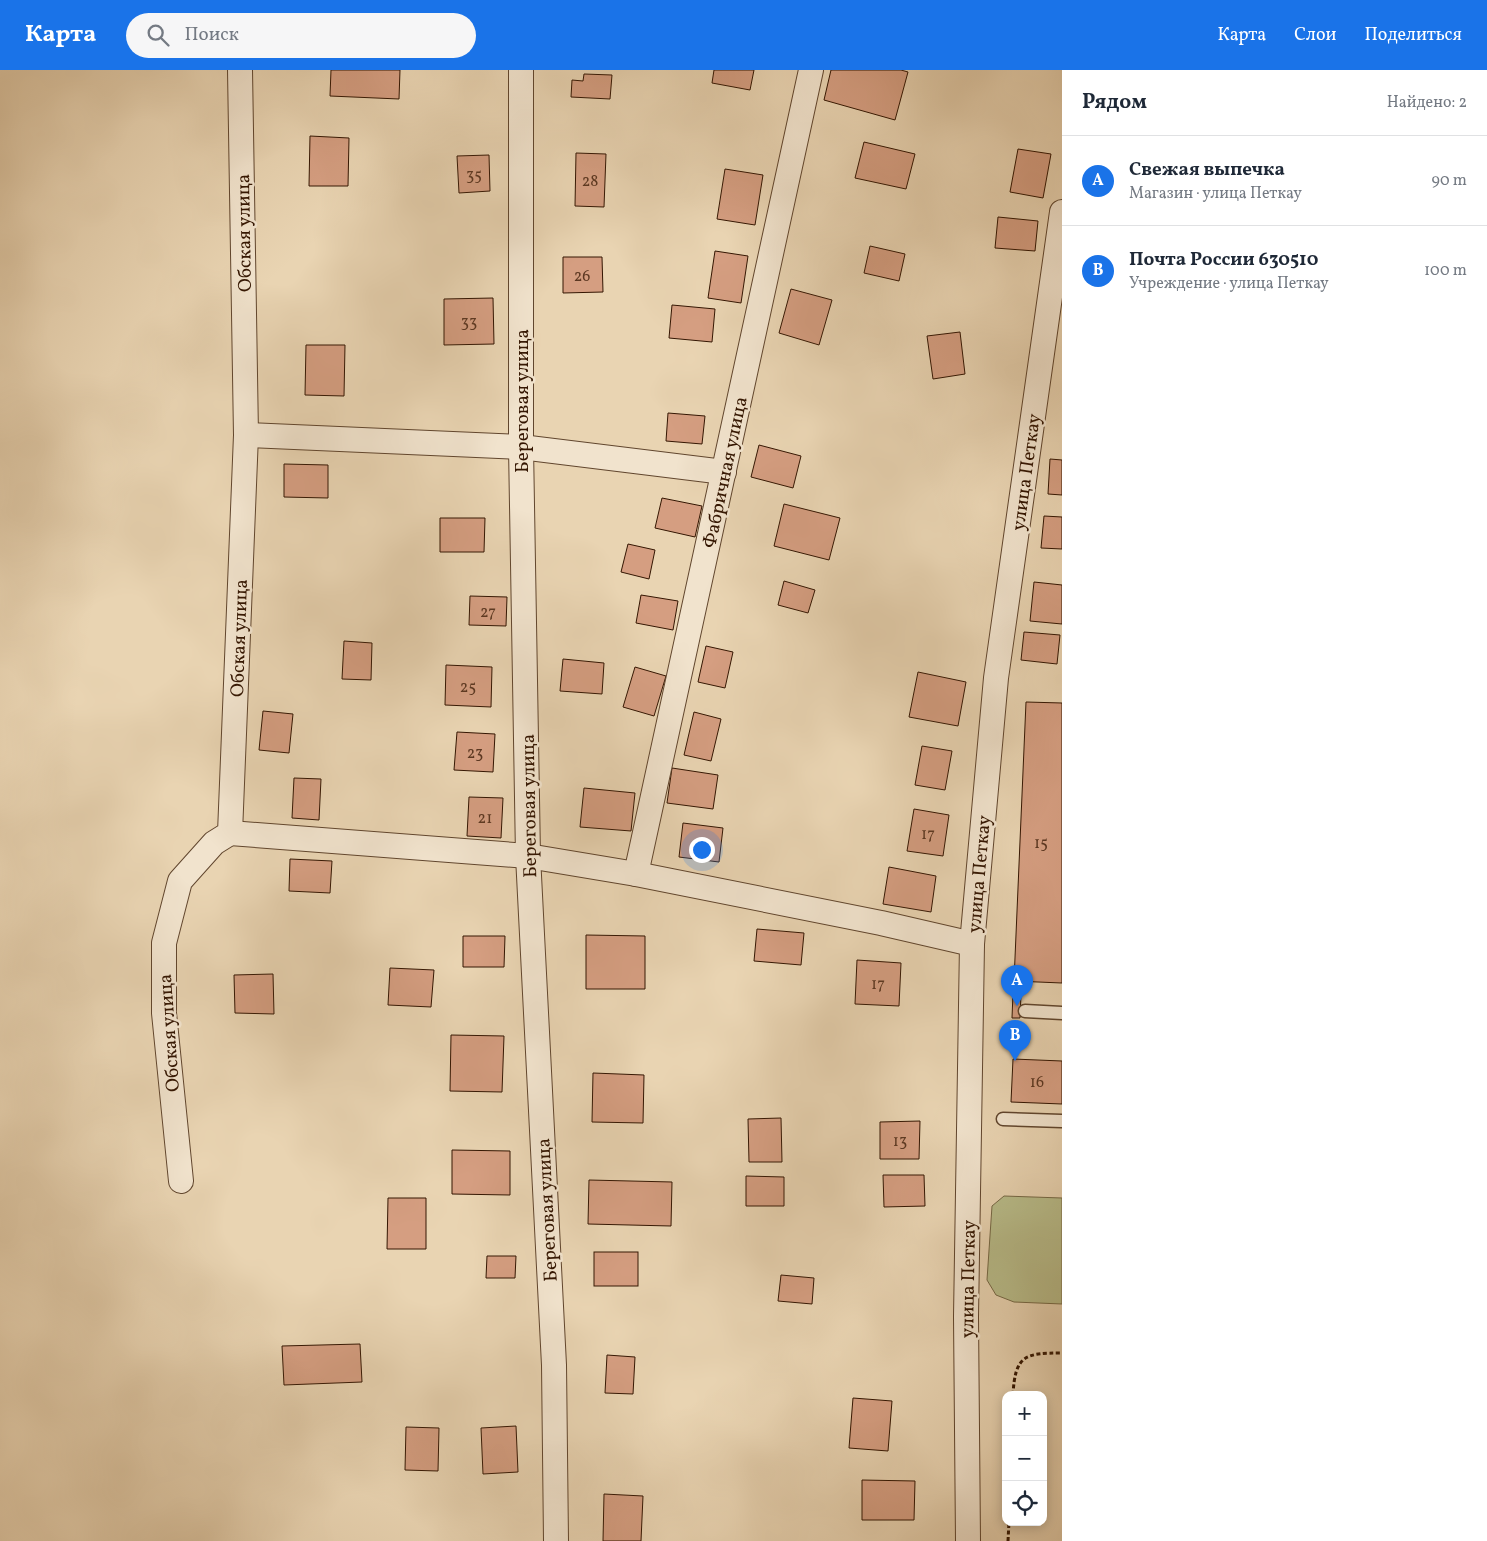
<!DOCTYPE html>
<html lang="ru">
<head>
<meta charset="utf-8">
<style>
	body { margin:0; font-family:Vollkorn,serif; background:#f6f6f7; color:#1f2937 }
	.controls { position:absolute; right:15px; bottom:15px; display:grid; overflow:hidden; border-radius:10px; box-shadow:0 2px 12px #0003 }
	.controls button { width:45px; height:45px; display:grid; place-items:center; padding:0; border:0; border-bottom:1px solid #e0e1e3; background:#fff; color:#1f2937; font:25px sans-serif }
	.you { position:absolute; left:701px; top:779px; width:18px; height:18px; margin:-12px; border:4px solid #fff; border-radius:50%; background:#1a73e8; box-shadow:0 0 0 8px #1a73e833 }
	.badge { display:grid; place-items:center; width:32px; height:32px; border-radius:50%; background:#1a73e8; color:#fff; font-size:16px; font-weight:700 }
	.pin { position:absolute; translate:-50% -41px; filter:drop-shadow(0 1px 2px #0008) }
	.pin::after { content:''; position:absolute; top:26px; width:18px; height:15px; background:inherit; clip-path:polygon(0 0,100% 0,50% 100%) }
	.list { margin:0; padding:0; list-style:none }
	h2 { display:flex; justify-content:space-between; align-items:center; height:65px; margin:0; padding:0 20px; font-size:21px }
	h2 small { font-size:16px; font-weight:400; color:#747a83 }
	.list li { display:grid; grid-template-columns:32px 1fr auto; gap:15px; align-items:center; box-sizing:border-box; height:90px; padding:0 20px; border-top:1px solid #e0e1e3 }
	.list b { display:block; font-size:19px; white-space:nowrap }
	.list p { margin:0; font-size:16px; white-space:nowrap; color:#747a83 }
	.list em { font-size:16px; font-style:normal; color:#747a83 }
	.icon { flex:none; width:28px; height:28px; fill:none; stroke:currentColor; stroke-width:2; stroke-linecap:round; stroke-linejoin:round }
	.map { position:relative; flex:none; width:1062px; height:1471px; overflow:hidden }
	header { display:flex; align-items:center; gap:30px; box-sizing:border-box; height:70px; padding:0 25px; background:#1a73e8; color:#fff }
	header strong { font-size:24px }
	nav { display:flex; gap:28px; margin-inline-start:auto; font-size:18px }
	.search { width:350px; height:45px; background:#f6f6f7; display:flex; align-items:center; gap:12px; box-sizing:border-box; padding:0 18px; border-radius:28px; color:#747a83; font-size:19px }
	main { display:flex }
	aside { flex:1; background:#fff }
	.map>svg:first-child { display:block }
</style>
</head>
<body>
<header>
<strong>Карта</strong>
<div class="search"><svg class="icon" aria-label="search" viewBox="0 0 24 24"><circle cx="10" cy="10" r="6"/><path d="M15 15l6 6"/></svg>Поиск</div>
<nav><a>Карта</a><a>Слои</a><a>Поделиться</a></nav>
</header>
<main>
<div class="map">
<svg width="1062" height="1471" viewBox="0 0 1062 1471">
	<rect width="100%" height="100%" fill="#e9d4b2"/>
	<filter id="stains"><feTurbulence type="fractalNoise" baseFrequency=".004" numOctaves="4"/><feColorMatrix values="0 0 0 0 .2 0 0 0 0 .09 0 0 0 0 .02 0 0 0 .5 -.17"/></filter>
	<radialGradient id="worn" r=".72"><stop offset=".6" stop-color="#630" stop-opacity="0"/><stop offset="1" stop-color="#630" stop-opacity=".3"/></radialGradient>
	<path fill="#b8bc8a" stroke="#766946" d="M 1004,1126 L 1062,1128 L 1062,1234 L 1014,1232 L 996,1225 L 987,1210 L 992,1136 Z"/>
	<g fill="#d59e81" stroke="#341602">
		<path d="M 331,0 L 400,0 L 399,29 L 330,26 Z"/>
		<path d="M 714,0 L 754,0 L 750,20 L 712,13 Z"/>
		<path d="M 831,0 L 901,0 L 908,2 L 895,50 L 824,30 Z"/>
		<path d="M 584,4 L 612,5 L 610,29 L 571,27 L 572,10 L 583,11 Z"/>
		<path d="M 310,66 L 349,68 L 348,116 L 309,116 Z"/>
		<path d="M 864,72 L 915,84 L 906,119 L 855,108 Z"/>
		<path d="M 1018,79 L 1051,84 L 1043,128 L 1010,122 Z"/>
		<path d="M 576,83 L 606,84 L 604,137 L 575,136 Z"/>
		<path d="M 489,85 L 490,121 L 459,123 L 457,86 Z"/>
		<path d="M 725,99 L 763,105 L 755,155 L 717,149 Z"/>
		<path d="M 998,147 L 1038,151 L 1035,181 L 995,178 Z"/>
		<path d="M 870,176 L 905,184 L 899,211 L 864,203 Z"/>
		<path d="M 715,181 L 748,186 L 741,233 L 708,228 Z"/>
		<path d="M 563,187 L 602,187 L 603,222 L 563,223 Z"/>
		<path d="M 791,219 L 832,230 L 819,275 L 779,263 Z"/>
		<path d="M 493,228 L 494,274 L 444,275 L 444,229 Z"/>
		<path d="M 672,235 L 715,239 L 712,272 L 669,268 Z"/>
		<path d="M 960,262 L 965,304 L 933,309 L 927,266 Z"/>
		<path d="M 306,275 L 345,275 L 344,326 L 305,325 Z"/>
		<path d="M 668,343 L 705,346 L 702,374 L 666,371 Z"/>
		<path d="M 759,375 L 801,386 L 793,418 L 751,407 Z"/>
		<path d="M 1050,389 L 1062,390 L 1062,425 L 1048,424 Z"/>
		<path d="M 284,394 L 328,395 L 328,428 L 284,427 Z"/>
		<path d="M 662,428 L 702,436 L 695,467 L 655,458 Z"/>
		<path d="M 784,434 L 840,448 L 829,490 L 774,476 Z"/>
		<path d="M 1044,446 L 1062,447 L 1062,479 L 1041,478 Z"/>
		<path d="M 440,448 L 485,448 L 484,482 L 440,482 Z"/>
		<path d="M 628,474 L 655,480 L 649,509 L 621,502 Z"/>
		<path d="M 784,511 L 815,520 L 808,543 L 778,535 Z"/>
		<path d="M 1034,512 L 1062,515 L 1062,554 L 1030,551 Z"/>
		<path d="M 641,525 L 678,531 L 673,560 L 636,553 Z"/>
		<path d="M 470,526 L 507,527 L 506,556 L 469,555 Z"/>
		<path d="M 1024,562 L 1060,565 L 1057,594 L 1021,590 Z"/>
		<path d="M 344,571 L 372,573 L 371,610 L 342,609 Z"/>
		<path d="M 706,576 L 733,582 L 725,618 L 698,612 Z"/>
		<path d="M 563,589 L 604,593 L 602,624 L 560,621 Z"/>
		<path d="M 446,595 L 492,597 L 491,637 L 445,635 Z"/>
		<path d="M 635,597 L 666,606 L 654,646 L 623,637 Z"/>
		<path d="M 918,602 L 966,612 L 958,656 L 909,647 Z"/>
		<path d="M 1026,632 L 1062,633 L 1062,913 L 1014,911 Z"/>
		<path d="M 263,641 L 293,644 L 289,683 L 259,680 Z"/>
		<path d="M 694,642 L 721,649 L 711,691 L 684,685 Z"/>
		<path d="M 457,662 L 495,664 L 493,702 L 454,700 Z"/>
		<path d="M 922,676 L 952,681 L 945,720 L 915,715 Z"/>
		<path d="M 672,698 L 718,705 L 713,739 L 667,733 Z"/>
		<path d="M 294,708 L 321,709 L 319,750 L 292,748 Z"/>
		<path d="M 584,718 L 635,723 L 631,761 L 580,757 Z"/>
		<path d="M 469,727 L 503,728 L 501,768 L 467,766 Z"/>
		<path d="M 914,739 L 949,745 L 943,786 L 907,781 Z"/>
		<path d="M 683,753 L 723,758 L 719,792 L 679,787 Z"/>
		<path d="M 290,789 L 332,791 L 330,823 L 289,821 Z"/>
		<path d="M 889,797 L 936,806 L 931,842 L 883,834 Z"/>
		<path d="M 757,859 L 804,863 L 801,895 L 754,891 Z"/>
		<path d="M 586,865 L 645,866 L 645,919 L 586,919 Z"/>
		<path d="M 463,866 L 505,866 L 504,897 L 463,897 Z"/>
		<path d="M 857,890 L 901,893 L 899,936 L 855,934 Z"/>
		<path d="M 390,898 L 434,900 L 431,937 L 388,935 Z"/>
		<path d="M 273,904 L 274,944 L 235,943 L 234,905 Z"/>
		<path d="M 1013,923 L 1021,924 L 1020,948 L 1012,948 Z"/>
		<path d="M 451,965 L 504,966 L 502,1022 L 450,1021 Z"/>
		<path d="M 1013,989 L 1062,991 L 1062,1034 L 1011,1032 Z"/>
		<path d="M 593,1003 L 644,1005 L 643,1053 L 592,1052 Z"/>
		<path d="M 781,1048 L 782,1092 L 749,1092 L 748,1049 Z"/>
		<path d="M 920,1051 L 919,1089 L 880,1089 L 880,1052 Z"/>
		<path d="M 452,1080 L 510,1081 L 510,1125 L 452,1124 Z"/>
		<path d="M 883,1105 L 924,1105 L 925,1136 L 884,1137 Z"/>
		<path d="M 746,1106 L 784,1107 L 784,1136 L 746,1136 Z"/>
		<path d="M 589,1110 L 672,1112 L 671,1156 L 588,1154 Z"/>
		<path d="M 388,1128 L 426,1128 L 426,1179 L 387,1179 Z"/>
		<rect x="594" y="1182" width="44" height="34"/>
		<path d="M 487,1186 L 516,1186 L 515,1208 L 486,1208 Z"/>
		<path d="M 781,1205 L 814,1208 L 812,1234 L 778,1231 Z"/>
		<path d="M 360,1274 L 362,1312 L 284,1315 L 282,1276 Z"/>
		<path d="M 607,1285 L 635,1287 L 633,1324 L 605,1323 Z"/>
		<path d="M 853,1328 L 892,1331 L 888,1381 L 849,1378 Z"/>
		<path d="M 516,1356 L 518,1402 L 483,1404 L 481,1358 Z"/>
		<path d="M 406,1357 L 439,1358 L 438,1401 L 405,1400 Z"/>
		<path d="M 862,1410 L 915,1411 L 914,1450 L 862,1450 Z"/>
		<path d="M 604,1424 L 643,1426 L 641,1471 L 603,1471 Z"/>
	</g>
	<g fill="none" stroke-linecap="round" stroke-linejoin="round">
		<g stroke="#61462e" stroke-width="15">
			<g id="lane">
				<path d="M 1025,941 L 1062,943"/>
				<path d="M 1003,1049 L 1062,1051"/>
			</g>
		</g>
		<g stroke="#61462e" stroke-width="26">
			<g id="street">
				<path d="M 521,0 L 521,377 L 528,786 L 554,1295 L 556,1471"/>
				<path d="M 246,365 L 521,377 L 724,402"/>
				<path d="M 230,763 L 528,786 L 636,804 L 881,853 L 972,874"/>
				<path d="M 636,804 L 811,0"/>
				<path d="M 181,1111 L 164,943 L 164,873 L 180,811 L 214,773 L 230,763 L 246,365 L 240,0"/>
				<path d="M 968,1471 L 966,1247 L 972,874 L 996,608 L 1062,142"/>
			</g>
		</g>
		<g stroke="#341602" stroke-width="3" stroke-dasharray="4 2.5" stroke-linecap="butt">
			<path d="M 1013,1325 C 1015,1285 1025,1283 1062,1283"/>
			<path d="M 1008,1471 L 1009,1452"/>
		</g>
		<use href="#lane" stroke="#f1e3cd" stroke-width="12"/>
		<use href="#street" stroke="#f1e3cd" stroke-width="24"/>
	</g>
	<g text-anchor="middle" stroke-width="5" stroke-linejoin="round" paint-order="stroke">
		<g font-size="16" fill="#5c3822">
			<text x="474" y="110">35</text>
			<text x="590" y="116">28</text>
			<text x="582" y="211">26</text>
			<text x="469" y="257">33</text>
			<text x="488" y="547">27</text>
			<text x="468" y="622">25</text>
			<text x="475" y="688">23</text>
			<text x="485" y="753">21</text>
			<text x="928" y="769">17</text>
			<text x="1041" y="778">15</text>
			<text x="878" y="919">17</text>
			<text x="1037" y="1017">16</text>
			<text x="900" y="1076">13</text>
		</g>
		<g font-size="19" fill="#341602" stroke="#f1e3cd">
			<text transform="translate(243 163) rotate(-91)" y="7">Обская улица</text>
			<text transform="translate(521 331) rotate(-90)" y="7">Береговая улица</text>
			<text transform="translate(724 402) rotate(-78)" y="7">Фабричная улица</text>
			<text transform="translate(1025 402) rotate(-82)" y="7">улица Петкау</text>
			<text transform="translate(238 568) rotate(-88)" y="7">Обская улица</text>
			<text transform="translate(528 736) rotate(-91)" y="7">Береговая улица</text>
			<text transform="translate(978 804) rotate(-85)" y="7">улица Петкау</text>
			<text transform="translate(168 963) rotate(-94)" y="7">Обская улица</text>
			<text transform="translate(546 1140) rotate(-93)" y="7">Береговая улица</text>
			<text transform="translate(967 1209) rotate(-89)" y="7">улица Петкау</text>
		</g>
	</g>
	<rect width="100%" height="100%" filter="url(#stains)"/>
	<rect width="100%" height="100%" fill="url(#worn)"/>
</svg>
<div class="controls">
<button>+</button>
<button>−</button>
<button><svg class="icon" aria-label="locate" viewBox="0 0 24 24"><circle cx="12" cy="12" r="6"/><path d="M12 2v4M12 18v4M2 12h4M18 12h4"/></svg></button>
</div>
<div class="you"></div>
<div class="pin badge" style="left:1017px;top:936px">A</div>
<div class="pin badge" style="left:1015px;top:991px">B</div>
</div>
<aside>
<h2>Рядом<small>Найдено: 2</small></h2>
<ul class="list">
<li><span class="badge">A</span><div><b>Свежая выпечка</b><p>Магазин · улица Петкау</p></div><em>90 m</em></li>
<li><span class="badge">B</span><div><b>Почта России 630510</b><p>Учреждение · улица Петкау</p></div><em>100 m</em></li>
</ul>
</aside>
</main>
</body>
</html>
